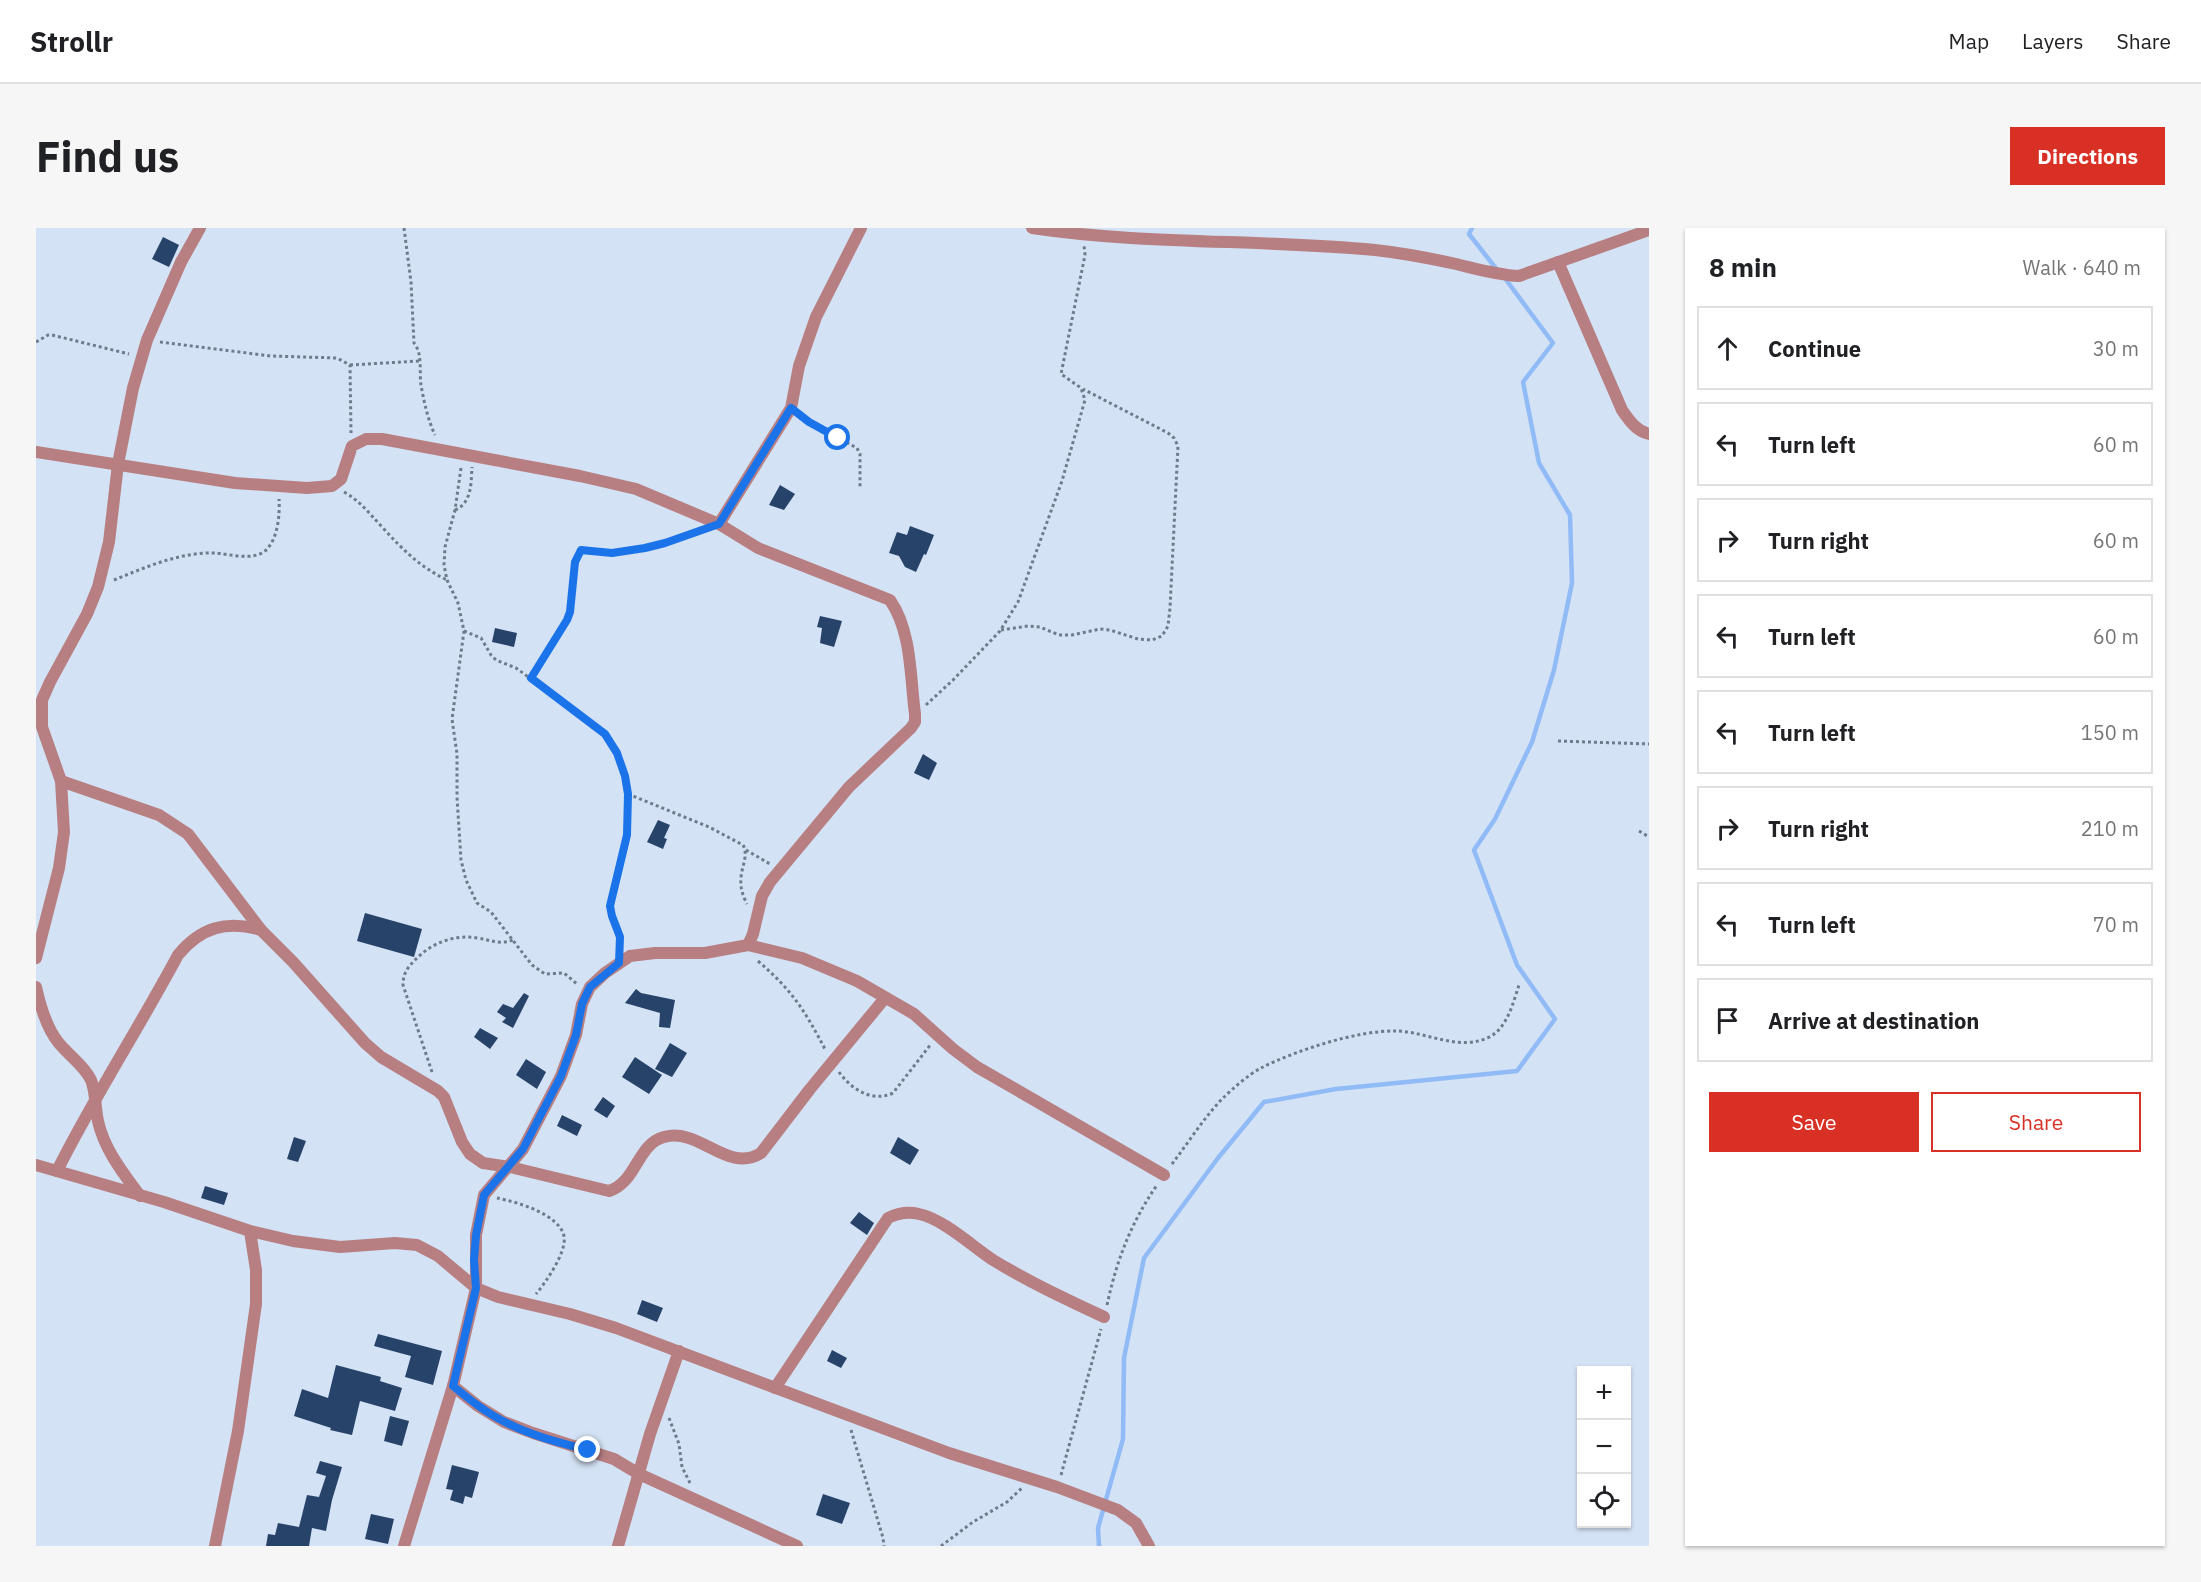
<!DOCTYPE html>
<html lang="en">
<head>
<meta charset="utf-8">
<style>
	body { margin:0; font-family:"IBM Plex Sans",sans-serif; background:#f6f6f6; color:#202124 }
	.controls { position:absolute; right:18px; bottom:18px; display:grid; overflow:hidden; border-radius:0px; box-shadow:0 2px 4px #0004 }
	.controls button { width:54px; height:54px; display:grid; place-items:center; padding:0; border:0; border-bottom:2px solid #e0e0e0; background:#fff; color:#202124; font:30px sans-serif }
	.stop { position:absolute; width:18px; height:18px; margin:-14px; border:4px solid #1a73e8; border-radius:50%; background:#fff }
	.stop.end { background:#1a73e8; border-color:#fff; box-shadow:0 2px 6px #0008 }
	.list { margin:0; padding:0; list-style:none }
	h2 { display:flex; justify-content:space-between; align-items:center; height:78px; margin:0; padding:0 24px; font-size:26px }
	h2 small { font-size:20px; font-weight:400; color:#757577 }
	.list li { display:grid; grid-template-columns:39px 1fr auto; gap:18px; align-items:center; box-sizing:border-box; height:84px; margin:0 12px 12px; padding:0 12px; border:2px solid #e0e0e0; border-radius:0px }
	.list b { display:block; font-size:22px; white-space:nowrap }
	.list em { font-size:20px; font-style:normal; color:#757577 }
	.actions { display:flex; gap:12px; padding:18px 24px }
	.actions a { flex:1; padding:14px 0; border:2px solid #d93025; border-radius:0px; text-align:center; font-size:21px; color:#d93025 }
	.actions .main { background:#d93025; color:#fff }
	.icon { flex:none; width:33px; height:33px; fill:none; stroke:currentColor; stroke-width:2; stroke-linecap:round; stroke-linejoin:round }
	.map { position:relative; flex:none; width:1613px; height:1318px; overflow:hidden; border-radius:0px }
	header { display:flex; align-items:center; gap:36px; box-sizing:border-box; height:84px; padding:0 30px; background:#fff; border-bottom:2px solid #e0e0e0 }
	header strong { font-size:28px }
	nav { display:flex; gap:33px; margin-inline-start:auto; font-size:21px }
	.intro { display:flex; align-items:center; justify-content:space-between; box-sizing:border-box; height:144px; padding:0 36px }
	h1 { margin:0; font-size:42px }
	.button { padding:15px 27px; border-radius:0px; background:#d93025; color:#fff; font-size:21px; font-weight:700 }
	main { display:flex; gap:36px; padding:0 36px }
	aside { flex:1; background:#fff; border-radius:0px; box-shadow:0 2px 4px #0004 }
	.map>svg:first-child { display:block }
</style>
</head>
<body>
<header>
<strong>Strollr</strong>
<nav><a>Map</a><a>Layers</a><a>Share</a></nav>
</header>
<div class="intro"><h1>Find us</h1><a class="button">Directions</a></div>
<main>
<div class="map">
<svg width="1613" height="1318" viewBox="0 0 1613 1318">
	<rect width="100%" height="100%" fill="#d4e2f5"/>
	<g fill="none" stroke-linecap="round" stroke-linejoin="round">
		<g stroke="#91bbf6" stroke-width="4.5">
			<path d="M 1436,0 L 1433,6 L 1462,43"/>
			<path d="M 1063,1318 L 1062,1300 L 1087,1211 L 1088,1130 L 1108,1030 L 1182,930 L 1228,874 L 1300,861 L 1481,843 L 1519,791 L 1481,737 L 1438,622 L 1459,591 L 1496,514 L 1518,442 L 1536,355 L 1534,287 L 1503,235 L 1487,154 L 1517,115 L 1468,49"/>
		</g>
	</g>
	<g fill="#27436a">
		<path d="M 127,9 L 143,17 L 133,39 L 116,31 Z"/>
		<path d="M 744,257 L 759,266 L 748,282 L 733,277 Z"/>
		<path d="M 874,298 L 898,307 L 890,327 L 888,326 L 880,344 L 869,339 L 863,328 L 853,325 L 861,304 L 871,307 Z"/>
		<path d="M 784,388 L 806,393 L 798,419 L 784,415 L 786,400 L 781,399 Z"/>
		<path d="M 459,400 L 481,405 L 478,419 L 456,414 Z"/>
		<path d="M 887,526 L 901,535 L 893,552 L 878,545 Z"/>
		<path d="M 622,592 L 634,597 L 628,610 L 631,611 L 627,621 L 611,614 Z"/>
		<path d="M 329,685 L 386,701 L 378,729 L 321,713 Z"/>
		<path d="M 600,761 L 605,765 L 639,772 L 634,800 L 623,799 L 624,785 L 589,775 Z"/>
		<path d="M 488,765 L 493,768 L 477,800 L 466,794 L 470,790 L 461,784 L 467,776 L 477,780 Z"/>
		<path d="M 444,800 L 462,810 L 454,821 L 438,809 Z"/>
		<path d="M 634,815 L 651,825 L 636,849 L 619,841 Z"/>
		<path d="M 599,829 L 626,847 L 613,866 L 586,849 Z"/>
		<path d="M 490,831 L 510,844 L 501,861 L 480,847 Z"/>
		<path d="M 567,869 L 579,878 L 571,890 L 558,882 Z"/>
		<path d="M 526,887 L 546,897 L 541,908 L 521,898 Z"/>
		<path d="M 258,909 L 270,913 L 262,934 L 251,931 Z"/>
		<path d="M 862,909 L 883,922 L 874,937 L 854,925 Z"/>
		<path d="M 169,958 L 192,965 L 188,977 L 165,970 Z"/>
		<path d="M 823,984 L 838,995 L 831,1007 L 814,995 Z"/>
		<path d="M 606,1072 L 627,1080 L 621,1094 L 601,1086 Z"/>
		<path d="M 342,1106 L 406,1123 L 397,1157 L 369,1149 L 375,1128 L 338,1118 Z"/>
		<path d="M 796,1122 L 811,1130 L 805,1140 L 791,1133 Z"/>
		<path d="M 300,1137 L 345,1149 L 344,1153 L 366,1160 L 359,1183 L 324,1173 L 316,1207 L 294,1202 L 295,1200 L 258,1188 L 266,1161 L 292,1170 Z"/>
		<path d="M 354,1188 L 373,1193 L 366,1218 L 348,1213 Z"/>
		<path d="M 284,1233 L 306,1239 L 296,1272 L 290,1303 L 276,1300 L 273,1318 L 230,1318 L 232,1306 L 239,1307 L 242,1295 L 263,1299 L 271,1267 L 283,1269 L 290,1248 L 280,1245 Z"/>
		<path d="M 416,1237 L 443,1244 L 436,1270 L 429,1268 L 427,1276 L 414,1272 L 417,1262 L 410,1261 Z"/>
		<path d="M 787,1266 L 814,1275 L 806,1296 L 780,1287 Z"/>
		<path d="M 335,1286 L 358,1291 L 352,1316 L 329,1311 Z"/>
	</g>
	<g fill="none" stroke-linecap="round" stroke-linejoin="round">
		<g stroke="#6e7b8d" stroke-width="3" stroke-dasharray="3 3" stroke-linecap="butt">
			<path d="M 368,0 L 375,54 L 378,115 C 387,126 383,144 385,157 C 388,174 392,192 399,207"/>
			<path d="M 0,114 L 12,107 L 16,107 L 93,126"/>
			<path d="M 124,114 L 235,128 L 301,130 L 314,137 L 315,205"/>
			<path d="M 314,137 L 383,133"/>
			<path d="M 764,187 L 787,202 L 821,220 L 824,226 L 824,260"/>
			<path d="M 425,240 L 419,282 L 409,319 L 408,337 L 411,352 L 422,375 L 428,403 L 416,491 L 421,526 L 421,569 L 425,632 L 430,652 L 441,675 L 455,684 L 496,737 L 509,746 L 528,745 L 541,756"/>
			<path d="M 308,264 C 324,273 333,285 346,299 C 366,321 384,339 411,352"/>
			<path d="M 419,282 C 436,275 435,255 436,239"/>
			<path d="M 78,352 C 110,339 144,324 179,325 C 193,326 217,333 229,323 C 242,312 244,286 243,271"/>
			<path d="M 965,402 L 992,398 L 1004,399 L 1023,407 L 1036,407 L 1064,401 L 1074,402 L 1102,411 L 1116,412 L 1126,408 L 1132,398 L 1134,380 L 1142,218 L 1138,210 L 1132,205 L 1047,161"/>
			<path d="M 428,403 L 445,410 L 455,427 L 460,432 L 480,440 L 558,497 C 589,523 597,568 591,607 C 587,631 577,654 575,679 C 576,693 584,705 584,720"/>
			<path d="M 495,450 L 531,392 L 534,385 L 539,334 L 545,322 L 576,325 L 629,315 L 666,302"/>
			<path d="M 890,477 L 917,452 L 964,403 L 982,374 L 1026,253 L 1049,172 L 1045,160 L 1025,146 L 1049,27 L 1048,17"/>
			<path d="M 1522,513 L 1613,516"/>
			<path d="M 592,566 L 673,599 L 707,617 C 713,628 705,639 705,651 C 704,660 707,668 711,676"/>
			<path d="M 1603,603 L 1613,609"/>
			<path d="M 710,622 L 734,636"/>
			<path d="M 722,733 C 757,763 769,783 790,823"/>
			<path d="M 396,844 L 367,757 C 367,744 373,738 381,730 C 396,715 419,706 441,710 C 455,712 463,717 477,712"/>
			<path d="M 803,844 C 815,861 836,875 857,865 L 895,816"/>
			<path d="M 1136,936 C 1152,915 1167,891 1186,871 C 1196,861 1212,847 1225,840 C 1261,822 1322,802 1361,803 C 1391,804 1422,823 1451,810 C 1471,802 1477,775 1483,757"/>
			<path d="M 461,970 C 481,974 523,986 528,1008 C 531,1024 510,1054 500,1066"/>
			<path d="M 1071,1077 C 1081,1031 1095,995 1121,957"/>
			<path d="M 633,1190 L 643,1216 L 646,1239 L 654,1255"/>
			<path d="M 815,1202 L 847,1310 L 848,1318"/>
			<path d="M 1025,1247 L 1065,1101"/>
			<path d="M 905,1318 L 937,1294 L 971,1274 L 986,1260"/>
		</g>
		<g stroke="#b77f81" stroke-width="12">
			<path d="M 996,0 C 1110,17 1224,11 1339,22 C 1366,25 1393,30 1420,36 C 1441,41 1461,47 1483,48 L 1613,2"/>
			<path d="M 1522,34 L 1586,182 C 1593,192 1600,203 1613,206"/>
			<path d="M 0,224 L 199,255 L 271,260 L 296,258 L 305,251 L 316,218 L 330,211 L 346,211 L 544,248 L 600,261 L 683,296 L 722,320 L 854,372 C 876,404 874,449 879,486 L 879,494 L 875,500 L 813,559 L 734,654 L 726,668 L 717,706 L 712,717 L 669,725 L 619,725 L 594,728 L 569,745 L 554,759 L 546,776 L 540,807 L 525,848 L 487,921 L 448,967 L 440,1007 L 440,1060 L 417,1158 L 368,1318"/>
			<path d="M 683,296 L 755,180 L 763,138 L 780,89 L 825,0"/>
			<path d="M 25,553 L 123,587 L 152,606 L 225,702 L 257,734 L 329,815 L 345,829 L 402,863 L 408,869 L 426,914 L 434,926 L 447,935 L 474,939 L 573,963 C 601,954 601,916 628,909 C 664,899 691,946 725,925 L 774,861 L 849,770"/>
			<path d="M 712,717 L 766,730 L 821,753 L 878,786 L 917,821 L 941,839 L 1128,947"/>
			<path d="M 0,730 L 23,640 L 28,604 L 25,553 L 6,499 L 6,472 L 14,454 L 51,386 L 62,359 L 73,314 L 82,236 L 97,160 L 111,112 L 145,34 L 164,0"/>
			<path d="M 0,759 C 4,777 10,799 22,814 C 32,827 48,837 55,852 C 60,864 59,880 62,893 C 68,921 87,945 104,968"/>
			<path d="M 0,937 L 128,974 L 214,1003 L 257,1013 L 304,1019 L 359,1015 L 381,1017 L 402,1028 L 440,1060 L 462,1069 L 534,1086 L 580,1100 L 913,1225 L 1021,1259 L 1082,1282 L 1100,1295 L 1113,1318"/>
			<path d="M 21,943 C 58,869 103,800 142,727 C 165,699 191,692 225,702"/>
			<path d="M 417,1158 L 442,1178 L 468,1194 L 497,1205 L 578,1231 L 603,1246 L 761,1318"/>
			<path d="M 739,1160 L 852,990 C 862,985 871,983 883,986 C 907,991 936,1018 957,1032 C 993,1054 1030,1071 1068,1089"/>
			<path d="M 179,1318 L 202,1203 L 220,1076 L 220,1042 L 214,1003"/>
			<path d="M 582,1318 L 614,1206 L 643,1123"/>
		</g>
	</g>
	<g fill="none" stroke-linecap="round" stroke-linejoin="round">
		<path stroke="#1a73e8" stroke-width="8" d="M 552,1222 C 524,1215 493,1207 467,1193 C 449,1184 433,1171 417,1158 L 440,1060 L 438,1032 L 440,1007 L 448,967 L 487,921 L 525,848 L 540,807 L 546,776 L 554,759 L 583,735 L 584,709 L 576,688 L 574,678 L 591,607 L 592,566 L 589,548 L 581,525 L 569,506 L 495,450 L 531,392 L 534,384 L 539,334 L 545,322 L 576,325 L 609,320 L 629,315 L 683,296 L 755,180 L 773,194 L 802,210"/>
	</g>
</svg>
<div class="controls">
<button>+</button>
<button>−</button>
<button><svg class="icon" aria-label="locate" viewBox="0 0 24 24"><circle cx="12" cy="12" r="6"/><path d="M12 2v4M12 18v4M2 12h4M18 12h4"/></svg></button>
</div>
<div class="stop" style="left:802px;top:210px"></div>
<div class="stop end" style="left:552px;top:1222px"></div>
</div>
<aside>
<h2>8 min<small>Walk · 640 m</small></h2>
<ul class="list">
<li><svg class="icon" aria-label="ahead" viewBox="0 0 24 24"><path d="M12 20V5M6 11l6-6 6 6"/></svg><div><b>Continue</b></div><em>30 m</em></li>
<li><svg class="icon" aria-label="left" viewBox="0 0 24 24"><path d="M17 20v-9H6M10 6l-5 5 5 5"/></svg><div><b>Turn left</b></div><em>60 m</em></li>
<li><svg class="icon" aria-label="right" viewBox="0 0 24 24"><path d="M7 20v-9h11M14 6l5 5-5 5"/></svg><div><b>Turn right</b></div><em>60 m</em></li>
<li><svg class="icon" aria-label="left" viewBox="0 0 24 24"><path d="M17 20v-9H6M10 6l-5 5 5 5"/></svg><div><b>Turn left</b></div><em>60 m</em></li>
<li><svg class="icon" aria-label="left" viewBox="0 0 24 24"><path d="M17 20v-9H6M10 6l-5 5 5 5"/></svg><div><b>Turn left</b></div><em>150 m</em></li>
<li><svg class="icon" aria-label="right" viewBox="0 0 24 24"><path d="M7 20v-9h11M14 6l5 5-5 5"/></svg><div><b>Turn right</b></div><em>210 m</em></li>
<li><svg class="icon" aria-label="left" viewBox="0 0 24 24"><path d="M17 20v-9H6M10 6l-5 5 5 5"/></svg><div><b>Turn left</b></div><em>70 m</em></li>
<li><svg class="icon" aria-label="arrive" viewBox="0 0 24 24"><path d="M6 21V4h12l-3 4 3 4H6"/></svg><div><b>Arrive at destination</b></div></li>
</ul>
<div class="actions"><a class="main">Save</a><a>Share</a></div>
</aside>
</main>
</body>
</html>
